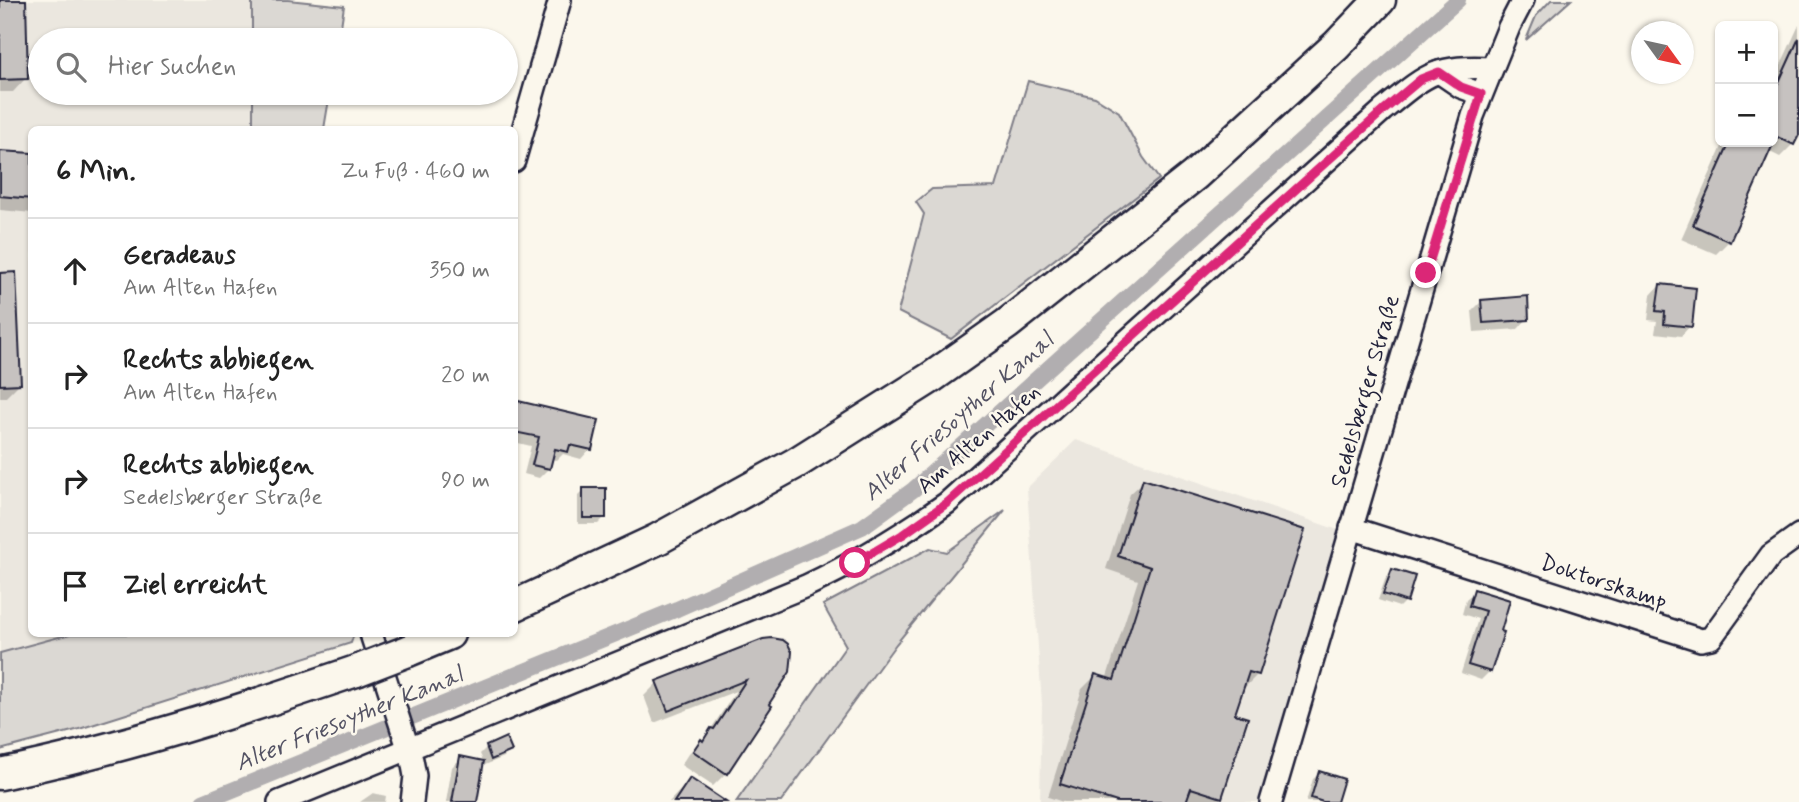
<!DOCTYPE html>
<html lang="de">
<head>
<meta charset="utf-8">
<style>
	body { margin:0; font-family:Mynerve,sans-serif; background:#f2f2f2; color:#222 }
	.controls { position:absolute; right:21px; top:21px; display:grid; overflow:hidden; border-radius:10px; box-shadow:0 2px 5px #0004 }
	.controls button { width:63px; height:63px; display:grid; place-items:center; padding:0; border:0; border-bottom:2px solid #e0e0e0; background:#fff; color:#222; font:35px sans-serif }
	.compass { position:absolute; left:1631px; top:21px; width:63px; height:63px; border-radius:50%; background:#fff; box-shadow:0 2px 5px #0004; rotate:123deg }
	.stop { position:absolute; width:21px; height:21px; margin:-16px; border:5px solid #db2777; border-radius:50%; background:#fff }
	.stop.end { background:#db2777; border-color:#fff; box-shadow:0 2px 7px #0008 }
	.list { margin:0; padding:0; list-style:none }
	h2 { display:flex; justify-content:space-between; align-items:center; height:91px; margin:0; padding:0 28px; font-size:30px }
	h2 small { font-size:23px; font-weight:400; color:#767676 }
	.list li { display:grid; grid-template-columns:46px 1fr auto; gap:21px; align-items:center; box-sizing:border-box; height:105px; padding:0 28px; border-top:2px solid #e0e0e0 }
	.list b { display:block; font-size:26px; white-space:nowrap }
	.list p { margin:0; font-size:23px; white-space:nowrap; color:#767676 }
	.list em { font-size:23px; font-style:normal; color:#767676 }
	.icon { flex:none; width:38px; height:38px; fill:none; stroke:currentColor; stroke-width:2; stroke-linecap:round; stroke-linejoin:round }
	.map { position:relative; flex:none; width:1799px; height:802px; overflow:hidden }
	.search { position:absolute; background:#fff; box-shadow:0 2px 5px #0004; left:28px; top:28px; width:490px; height:77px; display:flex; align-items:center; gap:18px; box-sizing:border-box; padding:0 24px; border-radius:38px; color:#767676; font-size:26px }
	.panel { position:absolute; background:#fff; box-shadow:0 2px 5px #0004; left:28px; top:126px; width:490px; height:511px; border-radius:10px }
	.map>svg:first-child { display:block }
</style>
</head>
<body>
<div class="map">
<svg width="1799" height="802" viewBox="0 0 1799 802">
	<rect width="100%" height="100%" fill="#fbf7ec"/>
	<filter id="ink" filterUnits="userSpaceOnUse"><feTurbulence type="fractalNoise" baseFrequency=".0143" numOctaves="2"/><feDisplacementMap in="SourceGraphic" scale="14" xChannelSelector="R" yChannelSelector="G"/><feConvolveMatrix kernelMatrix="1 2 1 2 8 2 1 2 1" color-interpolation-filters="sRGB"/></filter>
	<g filter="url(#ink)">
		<g fill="#ebe7df">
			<path d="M 0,0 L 252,0 L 252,40 L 40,40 L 40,93 L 253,93 L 253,129 L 32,130 L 32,634 L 70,634 L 0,653 Z"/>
			<path d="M 1076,440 L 1341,531 L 1261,802 L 1040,802 L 1042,704 L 1027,488 Z"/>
		</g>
		<g fill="#dbd8d3" stroke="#7e7d87" stroke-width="2">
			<path d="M 252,0 L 288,0 L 344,6 L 339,40 L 252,40 Z"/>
			<path d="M 1551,0 L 1571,0 L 1526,40 L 1536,16 Z"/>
			<path d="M 1028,81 L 1095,97 L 1119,112 L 1143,157 L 1159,179 L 951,339 L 898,312 L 924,214 L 916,202 L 932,189 L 996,187 Z"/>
			<path d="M 253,93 L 330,93 L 324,129 L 253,129 Z"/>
			<path d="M 1005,510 L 896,644 L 781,802 L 736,802 L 846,646 L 823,605 L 930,548 L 947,552 Z"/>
			<path d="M 70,634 L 354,634 L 351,643 L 76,730 L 0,750 L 0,653 Z"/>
		</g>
		<g fill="#0003">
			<path d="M 0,2 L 26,78 L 13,92 L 0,92 Z"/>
			<path d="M 1799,25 L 1799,131 L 1793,144 L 1780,157 L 1768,151 L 1729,241 L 1716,254 L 1681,239 L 1724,142 L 1773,142 L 1773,82 Z"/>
			<path d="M 0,152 L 32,155 L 32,213 L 0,210 Z"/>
			<path d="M 0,275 L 20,383 L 6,397 L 0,397 Z"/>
			<path d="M 1660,285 L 1690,326 L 1681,336 L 1655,333 L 1657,321 L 1648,320 L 1651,295 Z"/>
			<path d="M 1482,301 L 1527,319 L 1518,329 L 1474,332 L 1472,311 Z"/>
			<path d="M 515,402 L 590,449 L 581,459 L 563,454 L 557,460 L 551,459 L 548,469 L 539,478 L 524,474 L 531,446 L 514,442 Z"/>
			<path d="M 1144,481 L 1258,674 L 1244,688 L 1242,687 L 1233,715 L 1221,797 L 1216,802 L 1063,802 L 1048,797 L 1082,689 L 1095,676 L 1106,680 L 1138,580 L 1106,569 L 1130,494 Z"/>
			<path d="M 584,490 L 604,518 L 598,524 L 578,524 L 578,496 Z"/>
			<path d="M 1392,571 L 1405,601 L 1399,607 L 1378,600 L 1386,577 Z"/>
			<path d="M 1475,591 L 1508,601 L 1490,671 L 1481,680 L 1461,673 L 1478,619 L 1462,614 L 1466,599 Z"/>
			<path d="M 763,641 L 726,773 L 713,786 L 681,765 L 688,754 L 707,735 L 736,691 L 654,723 L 644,696 L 657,683 Z"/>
			<path d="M 487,747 L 510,750 L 504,757 L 485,765 L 480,754 Z"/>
			<path d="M 461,758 L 475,802 L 446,802 L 452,767 Z"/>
			<path d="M 1320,773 L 1335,802 L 1306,802 L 1313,779 Z"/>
			<path d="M 690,780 L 712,802 L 669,802 Z"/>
			<path d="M 373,793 L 386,796 L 385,802 L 360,802 Z"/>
		</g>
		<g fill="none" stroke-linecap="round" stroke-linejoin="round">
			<path stroke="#b1aeb0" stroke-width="16" d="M 203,802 L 677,609 L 862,527 L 913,490 L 1458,0"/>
		</g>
		<g fill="#c6c2c0" stroke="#22223b" stroke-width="2">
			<path d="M 0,0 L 26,0 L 28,79 L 0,80 Z"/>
			<path d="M 1799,38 L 1799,135 L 1794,145 L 1773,135 L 1773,95 Z"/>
			<path d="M 1730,142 L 1774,142 L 1730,242 L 1693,225 Z"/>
			<path d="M 0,151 L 32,153 L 32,199 L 0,196 Z"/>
			<path d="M 16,272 L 21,384 L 0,385 L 0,273 Z"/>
			<path d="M 1660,284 L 1696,288 L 1692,327 L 1664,324 L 1665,312 L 1656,311 Z"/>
			<path d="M 1528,296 L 1529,320 L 1483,323 L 1481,300 Z"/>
			<path d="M 514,400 L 599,420 L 592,450 L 570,445 L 568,452 L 555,449 L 550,469 L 532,465 L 539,437 L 514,432 Z"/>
			<path d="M 1143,479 L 1305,530 L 1259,675 L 1249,672 L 1235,714 L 1248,718 L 1222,798 L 1191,788 L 1186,802 L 1117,802 L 1060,784 L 1095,674 L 1114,680 L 1150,567 L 1118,556 Z"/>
			<rect x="583" y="488" width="23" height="30"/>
			<path d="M 1392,569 L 1415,576 L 1407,602 L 1383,594 Z"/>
			<path d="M 1474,589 L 1510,600 L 1501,631 L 1504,632 L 1491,672 L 1468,665 L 1485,611 L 1469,606 Z"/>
			<path d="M 772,638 L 783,640 L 788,644 L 792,652 L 790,672 L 769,704 L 772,706 L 727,774 L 693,751 L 701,739 L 703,741 L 711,728 L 714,729 L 746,680 L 668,711 L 656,681 L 763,639 Z"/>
			<path d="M 506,737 L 512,751 L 491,760 L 486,746 Z"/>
			<path d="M 460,756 L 484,761 L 477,802 L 452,802 Z"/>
			<path d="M 1319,771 L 1344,779 L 1337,802 L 1323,802 L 1311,798 Z"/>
			<path d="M 690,778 L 726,802 L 674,802 Z"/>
		</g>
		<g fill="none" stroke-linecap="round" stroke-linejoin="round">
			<g stroke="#22223b" stroke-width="26">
				<g id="minor">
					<path d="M 1439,72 L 1461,87 L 1481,94"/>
					<path d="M 514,161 L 560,0"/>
					<path d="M 1351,528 L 1701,640 L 1711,638 L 1771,555 L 1799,535"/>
					<path d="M 371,634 L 412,760 L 415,776 L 412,802"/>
					<path d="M 279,802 L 806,586 C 858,562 900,536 947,503 L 1383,110 C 1426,75 1434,65 1492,68"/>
					<path d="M 1271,802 L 1473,116 L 1509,27 L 1523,0"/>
				</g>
			</g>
			<g stroke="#22223b" stroke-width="35">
				<g id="highway">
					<path d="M 514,606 L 658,539 L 796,463 L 932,377 L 1007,324 L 1195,175 L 1336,46 L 1380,0"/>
					<path d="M 408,651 L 449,634"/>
					<path d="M 0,774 C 122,749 239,711 356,671"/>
				</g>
			</g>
			<use href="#minor" stroke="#fbf7ec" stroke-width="21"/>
			<use href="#highway" stroke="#fbf7ec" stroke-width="30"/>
			<g stroke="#22223b" stroke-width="35" stroke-linecap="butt">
				<path id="highway-bridge" d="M 356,671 L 408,651"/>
			</g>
			<use href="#highway-bridge" stroke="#fbf7ec" stroke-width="30"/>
		</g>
	</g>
	<g fill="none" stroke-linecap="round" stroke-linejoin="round" filter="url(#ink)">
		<path stroke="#db2777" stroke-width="9" d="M 855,563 L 902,535 L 947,503 L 1384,110 L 1421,79 L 1439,72 L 1461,87 L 1481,94 L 1426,273"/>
	</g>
	<g text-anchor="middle" stroke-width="5" stroke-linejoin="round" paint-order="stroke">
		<g font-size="23" fill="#22223b" stroke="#fbf7ec">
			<text transform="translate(1364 391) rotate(-74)" y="8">Sedelsberger Straße</text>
			<text transform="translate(978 438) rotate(-41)" y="8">Am Alten Hafen</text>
			<text transform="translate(1604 581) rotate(18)" y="8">Doktorskamp</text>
		</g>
		<g font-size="24" font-style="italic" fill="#545364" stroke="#fbf7ec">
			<text transform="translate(958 416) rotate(-41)" y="8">Alter Friesoyther Kanal</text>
			<text transform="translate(349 718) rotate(-22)" y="8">Alter Friesoyther Kanal</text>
		</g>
	</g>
</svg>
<div class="controls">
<button>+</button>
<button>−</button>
</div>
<svg class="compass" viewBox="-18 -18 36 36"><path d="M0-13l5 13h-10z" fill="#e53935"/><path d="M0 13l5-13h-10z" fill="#767676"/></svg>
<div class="stop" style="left:855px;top:563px"></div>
<div class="stop end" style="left:1426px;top:273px"></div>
<div class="search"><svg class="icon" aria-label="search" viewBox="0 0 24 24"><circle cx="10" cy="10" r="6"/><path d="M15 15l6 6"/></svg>Hier suchen</div>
<section class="panel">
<h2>6 Min.<small>Zu Fuß · 460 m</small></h2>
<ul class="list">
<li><svg class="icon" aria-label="ahead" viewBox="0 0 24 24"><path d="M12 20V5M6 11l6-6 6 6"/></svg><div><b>Geradeaus</b><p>Am Alten Hafen</p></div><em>350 m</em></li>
<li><svg class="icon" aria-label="right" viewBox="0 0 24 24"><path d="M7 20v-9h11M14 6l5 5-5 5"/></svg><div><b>Rechts abbiegen</b><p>Am Alten Hafen</p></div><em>20 m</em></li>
<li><svg class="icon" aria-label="right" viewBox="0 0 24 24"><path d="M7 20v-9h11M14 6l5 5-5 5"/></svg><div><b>Rechts abbiegen</b><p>Sedelsberger Straße</p></div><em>90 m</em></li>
<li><svg class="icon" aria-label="arrive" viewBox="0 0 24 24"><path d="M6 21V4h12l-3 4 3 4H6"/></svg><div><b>Ziel erreicht</b></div></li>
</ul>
</section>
</div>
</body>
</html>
